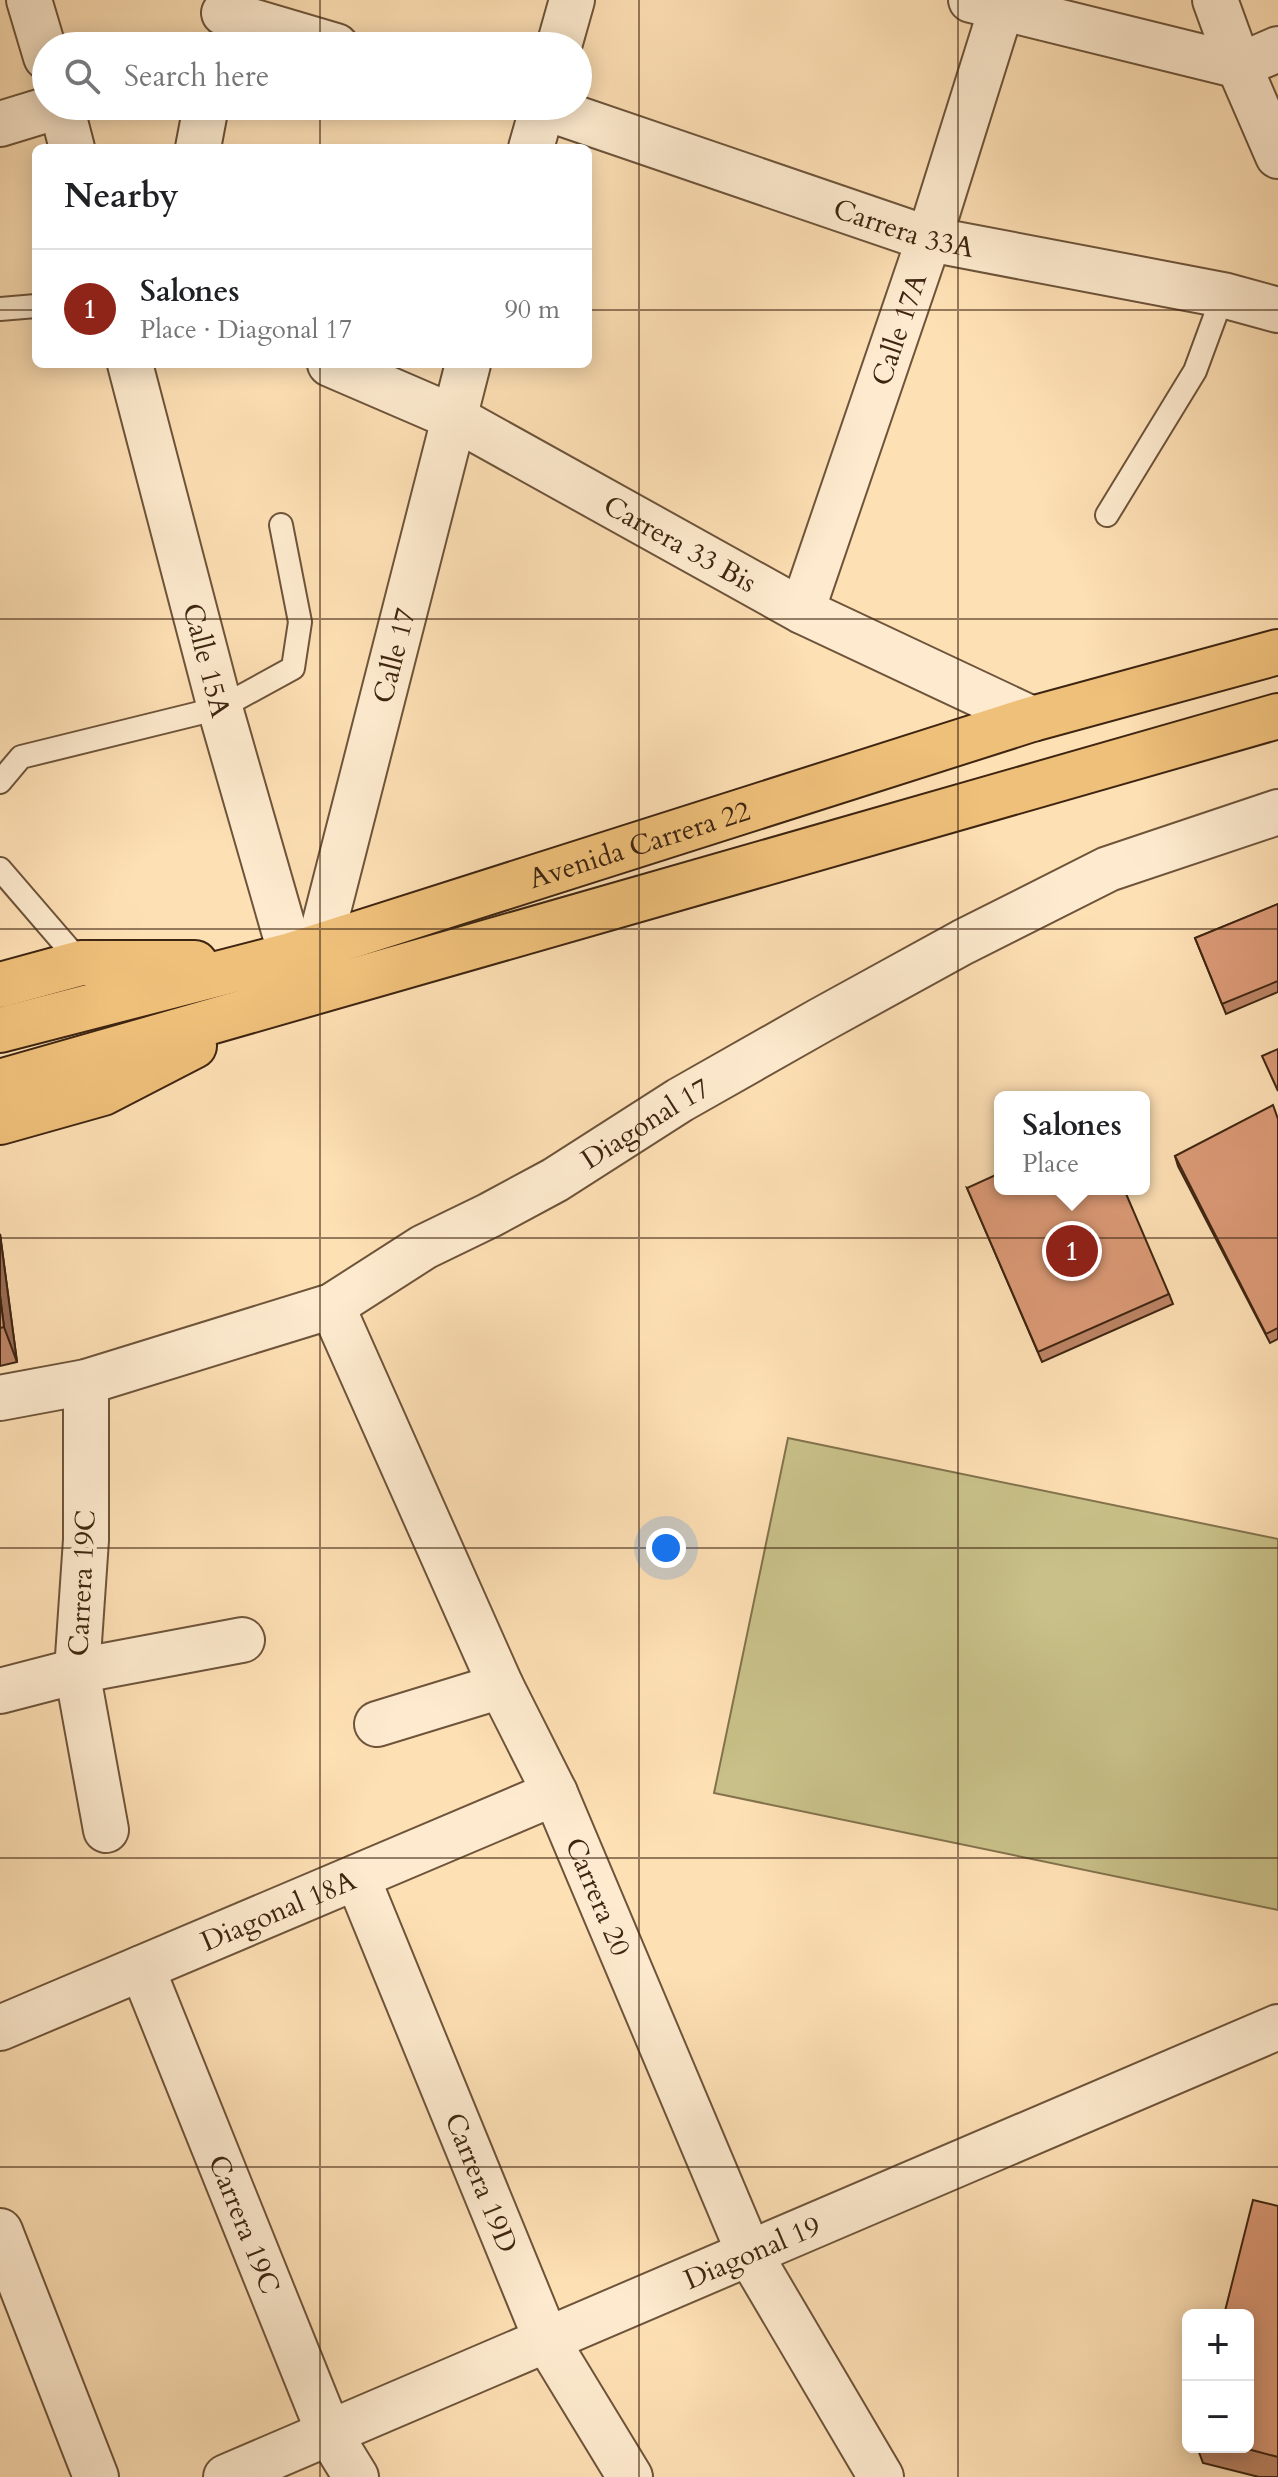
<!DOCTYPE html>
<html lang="en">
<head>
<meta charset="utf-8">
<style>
	body { margin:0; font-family:Cardo,serif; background:#f6f6f6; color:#202124 }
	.controls { position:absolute; right:24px; bottom:24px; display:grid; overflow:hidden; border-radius:12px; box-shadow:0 4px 20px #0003 }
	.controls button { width:72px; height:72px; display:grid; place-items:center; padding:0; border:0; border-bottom:2px solid #e0e0e0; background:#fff; color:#202124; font:40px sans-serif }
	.you { position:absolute; left:666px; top:1548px; width:28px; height:28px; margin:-20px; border:6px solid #fff; border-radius:50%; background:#1a73e8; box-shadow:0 0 0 12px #1a73e833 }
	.badge { display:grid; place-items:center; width:52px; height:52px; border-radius:50%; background:#8f2418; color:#fff; font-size:26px; font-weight:700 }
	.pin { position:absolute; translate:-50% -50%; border:4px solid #fff; box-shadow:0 2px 8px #0006 }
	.popup { position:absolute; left:994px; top:1091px; width:156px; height:104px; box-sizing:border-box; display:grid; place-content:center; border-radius:12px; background:#fff; filter:drop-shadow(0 2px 6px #0005); font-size:26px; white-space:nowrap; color:#757577 }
	.popup b { font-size:30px; color:#202124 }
	.popup::after { content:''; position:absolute; left:50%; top:100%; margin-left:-16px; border:16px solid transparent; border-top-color:#fff }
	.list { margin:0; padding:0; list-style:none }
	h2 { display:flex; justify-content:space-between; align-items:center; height:104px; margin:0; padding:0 32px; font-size:34px }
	h2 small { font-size:26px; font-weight:400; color:#757577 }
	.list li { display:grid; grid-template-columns:52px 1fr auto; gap:24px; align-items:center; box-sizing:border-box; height:120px; padding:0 32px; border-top:2px solid #e0e0e0 }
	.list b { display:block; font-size:30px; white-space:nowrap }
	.list p { margin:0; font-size:26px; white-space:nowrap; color:#757577 }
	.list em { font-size:26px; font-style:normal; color:#757577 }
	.icon { flex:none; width:44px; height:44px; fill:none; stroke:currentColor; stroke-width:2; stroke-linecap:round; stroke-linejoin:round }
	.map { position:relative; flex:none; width:1278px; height:2477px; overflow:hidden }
	.search { position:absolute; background:#fff; box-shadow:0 4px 20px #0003; left:32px; top:32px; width:560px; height:88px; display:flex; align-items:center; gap:20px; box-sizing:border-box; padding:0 28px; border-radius:44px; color:#757577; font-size:30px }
	.panel { position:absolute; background:#fff; box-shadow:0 4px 20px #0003; left:32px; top:144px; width:560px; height:224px; border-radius:12px }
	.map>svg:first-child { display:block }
</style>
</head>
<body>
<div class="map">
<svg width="1278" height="2477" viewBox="0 0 1278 2477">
	<rect width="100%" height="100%" fill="#fee0b5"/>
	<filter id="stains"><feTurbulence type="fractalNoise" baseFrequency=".0025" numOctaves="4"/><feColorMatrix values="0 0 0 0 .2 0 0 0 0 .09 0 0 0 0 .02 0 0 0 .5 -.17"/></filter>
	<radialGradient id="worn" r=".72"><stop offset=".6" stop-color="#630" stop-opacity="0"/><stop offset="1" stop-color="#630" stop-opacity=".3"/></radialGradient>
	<path fill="#c8c088" stroke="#83724c" stroke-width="2" d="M 788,1438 L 1278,1539 L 1278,1910 L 714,1793 Z"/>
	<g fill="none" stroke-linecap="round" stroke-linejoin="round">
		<g stroke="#6e543a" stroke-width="26">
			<g id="lane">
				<path d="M 0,309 L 36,306"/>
				<path d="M 1107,515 L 1195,371 L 1223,295"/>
				<path d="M 0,782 L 21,757 L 220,708 L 293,668 L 300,622 L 281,525"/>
				<path d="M 0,869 L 81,963"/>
			</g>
		</g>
		<g stroke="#6e543a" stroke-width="48">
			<g id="street">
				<path d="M 29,0 L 46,57"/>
				<path d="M 971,0 L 1239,66 L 1278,49"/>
				<path d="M 1215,0 L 1239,66 L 1278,156"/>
				<path d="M 224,13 L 336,46"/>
				<path d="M 559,46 L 572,0"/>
				<path d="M 61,106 L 72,148"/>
				<path id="s1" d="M 540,106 L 929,239 L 1223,295 L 1278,310"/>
				<path d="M 0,124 L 59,106"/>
				<path d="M 198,148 L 206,106"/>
				<path d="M 531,148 L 543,106"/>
				<path id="s2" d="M 130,364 L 220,708 L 291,955"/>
				<path id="s3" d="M 330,364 L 453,417 L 802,611 L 1032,719"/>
				<path id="s4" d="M 802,611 L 929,239 L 1004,0"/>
				<path id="s5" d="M 319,946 L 468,364"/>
				<path id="s6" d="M 332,1306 L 501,1686 L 555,1793 L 749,2253 L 881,2477"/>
				<path d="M 86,1382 L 86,1540 L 77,1671 L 106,1830"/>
				<path id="s7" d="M 0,1398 L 86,1382 L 332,1306 L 424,1247 L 490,1215 L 555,1180 L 680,1100 L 821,1020 L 963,942 L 1108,869 L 1278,812"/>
				<path d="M 0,1691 L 77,1671 L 242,1640"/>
				<path d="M 377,1724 L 501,1686"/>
				<path id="s8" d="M 357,1877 L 546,2339 L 630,2477"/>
				<path id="s9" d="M 142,1968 L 329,2433 L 356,2477"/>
				<path id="s10" d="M 0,2028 L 555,1793"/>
				<path d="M 0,2231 L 96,2477"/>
				<path id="s11" d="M 226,2477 L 1278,2027"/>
			</g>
		</g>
		<g stroke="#3e2511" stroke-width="48">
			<g id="primary">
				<path d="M 0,985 L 81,963 L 195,963"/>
				<path id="s12" d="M 0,1030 L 291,955 L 1032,719 L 1278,652"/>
				<path d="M 0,1082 L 1278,716"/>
				<path d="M 0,1122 L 103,1093 L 194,1046"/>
			</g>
		</g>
		<use href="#lane" stroke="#feebcf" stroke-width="22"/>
		<use href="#street" stroke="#feebcf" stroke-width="44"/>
		<use href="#primary" stroke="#efc07a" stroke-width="44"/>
	</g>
	<g fill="#bc8465" stroke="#3e2511" stroke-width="2">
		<path d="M 1278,904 L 1278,992 L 1226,1014 L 1195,938 Z"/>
		<path d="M 1278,1119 L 1278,1339 L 1270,1343 L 1178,1166 L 1175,1156 Z"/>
		<path d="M 967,1188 L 1169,1294 L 1173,1304 L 1042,1362 Z"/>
		<path d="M 0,1234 L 17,1362 L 0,1366 Z"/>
		<path d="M 1278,2206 L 1278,2477 L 1259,2477 L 1203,2463 L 1197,2447 L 1248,2447 Z"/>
	</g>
	<path fill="#996b53" stroke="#3e2511" stroke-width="2" d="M 0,1234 L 17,1362 L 4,1327 L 0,1296 Z"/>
	<g fill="#db9976" stroke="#3e2511" stroke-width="2">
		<path d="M 1278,904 L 1278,981 L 1222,1004 L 1195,938 Z"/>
		<path d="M 1278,1049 L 1278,1091 L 1262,1056 Z"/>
		<path d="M 1273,1105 L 1278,1119 L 1278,1328 L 1266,1334 L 1175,1156 Z"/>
		<path d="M 1000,1173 L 1000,1189 L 1124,1189 L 1169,1294 L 1038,1352 L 967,1188 Z"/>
		<path d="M 0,1296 L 4,1327 L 0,1328 Z"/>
		<path d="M 1253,2200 L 1278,2206 L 1278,2457 L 1240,2447 L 1248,2447 L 1248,2315 L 1224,2315 Z"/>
	</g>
	<path fill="none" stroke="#3e2511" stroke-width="2" stroke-opacity="0.55" d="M 320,0 L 320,46M 639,0 L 639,2477M 958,0 L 958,2477M 320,106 L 320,148M 0,310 L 36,310M 588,310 L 1278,310M 320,364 L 320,2477M 0,619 L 1278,619M 0,929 L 1278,929M 0,1238 L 1278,1238M 0,1548 L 1278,1548M 0,1858 L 1278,1858M 0,2167 L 1278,2167"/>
	<g text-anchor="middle" stroke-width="8" stroke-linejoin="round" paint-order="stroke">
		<g font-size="28" fill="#3e2511" stroke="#feebcf">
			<text dy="10" stroke="none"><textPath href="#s1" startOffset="384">Carrera 33A</textPath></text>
			<text dy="10" stroke="none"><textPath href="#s4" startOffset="298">Calle 17A</textPath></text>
			<text dy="10" stroke="none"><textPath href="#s3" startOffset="394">Carrera 33 Bis</textPath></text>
			<text dy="10" stroke="none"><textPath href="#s5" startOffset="300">Calle 17</textPath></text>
			<text dy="10" stroke="none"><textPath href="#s2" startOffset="306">Calle 15A</textPath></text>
			<text dy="10" stroke="none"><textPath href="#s12" startOffset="666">Avenida Carrera 22</textPath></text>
			<text dy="10" stroke="none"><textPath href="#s7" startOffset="708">Diagonal 17</textPath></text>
			<text transform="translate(81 1583) rotate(-87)" y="10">Carrera 19C</text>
			<text dy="10" stroke="none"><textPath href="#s6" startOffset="648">Carrera 20</textPath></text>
			<text dy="10" stroke="none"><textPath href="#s10" startOffset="302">Diagonal 18A</textPath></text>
			<text dy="10" stroke="none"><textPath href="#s8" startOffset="330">Carrera 19D</textPath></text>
			<text dy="10" stroke="none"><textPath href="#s9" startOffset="276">Carrera 19C</textPath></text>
			<text dy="10" stroke="none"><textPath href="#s11" startOffset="572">Diagonal 19</textPath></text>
		</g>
	</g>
	<rect width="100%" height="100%" filter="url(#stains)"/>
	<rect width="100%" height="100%" fill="url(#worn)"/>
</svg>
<div class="controls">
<button>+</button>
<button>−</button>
</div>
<div class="you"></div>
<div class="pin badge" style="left:1072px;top:1251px">1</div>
<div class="popup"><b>Salones</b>Place</div>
<div class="search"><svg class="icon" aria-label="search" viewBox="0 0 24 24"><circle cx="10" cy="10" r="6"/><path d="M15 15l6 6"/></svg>Search here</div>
<section class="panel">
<h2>Nearby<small></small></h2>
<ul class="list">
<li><span class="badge">1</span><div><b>Salones</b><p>Place · Diagonal 17</p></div><em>90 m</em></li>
</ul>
</section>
</div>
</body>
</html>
